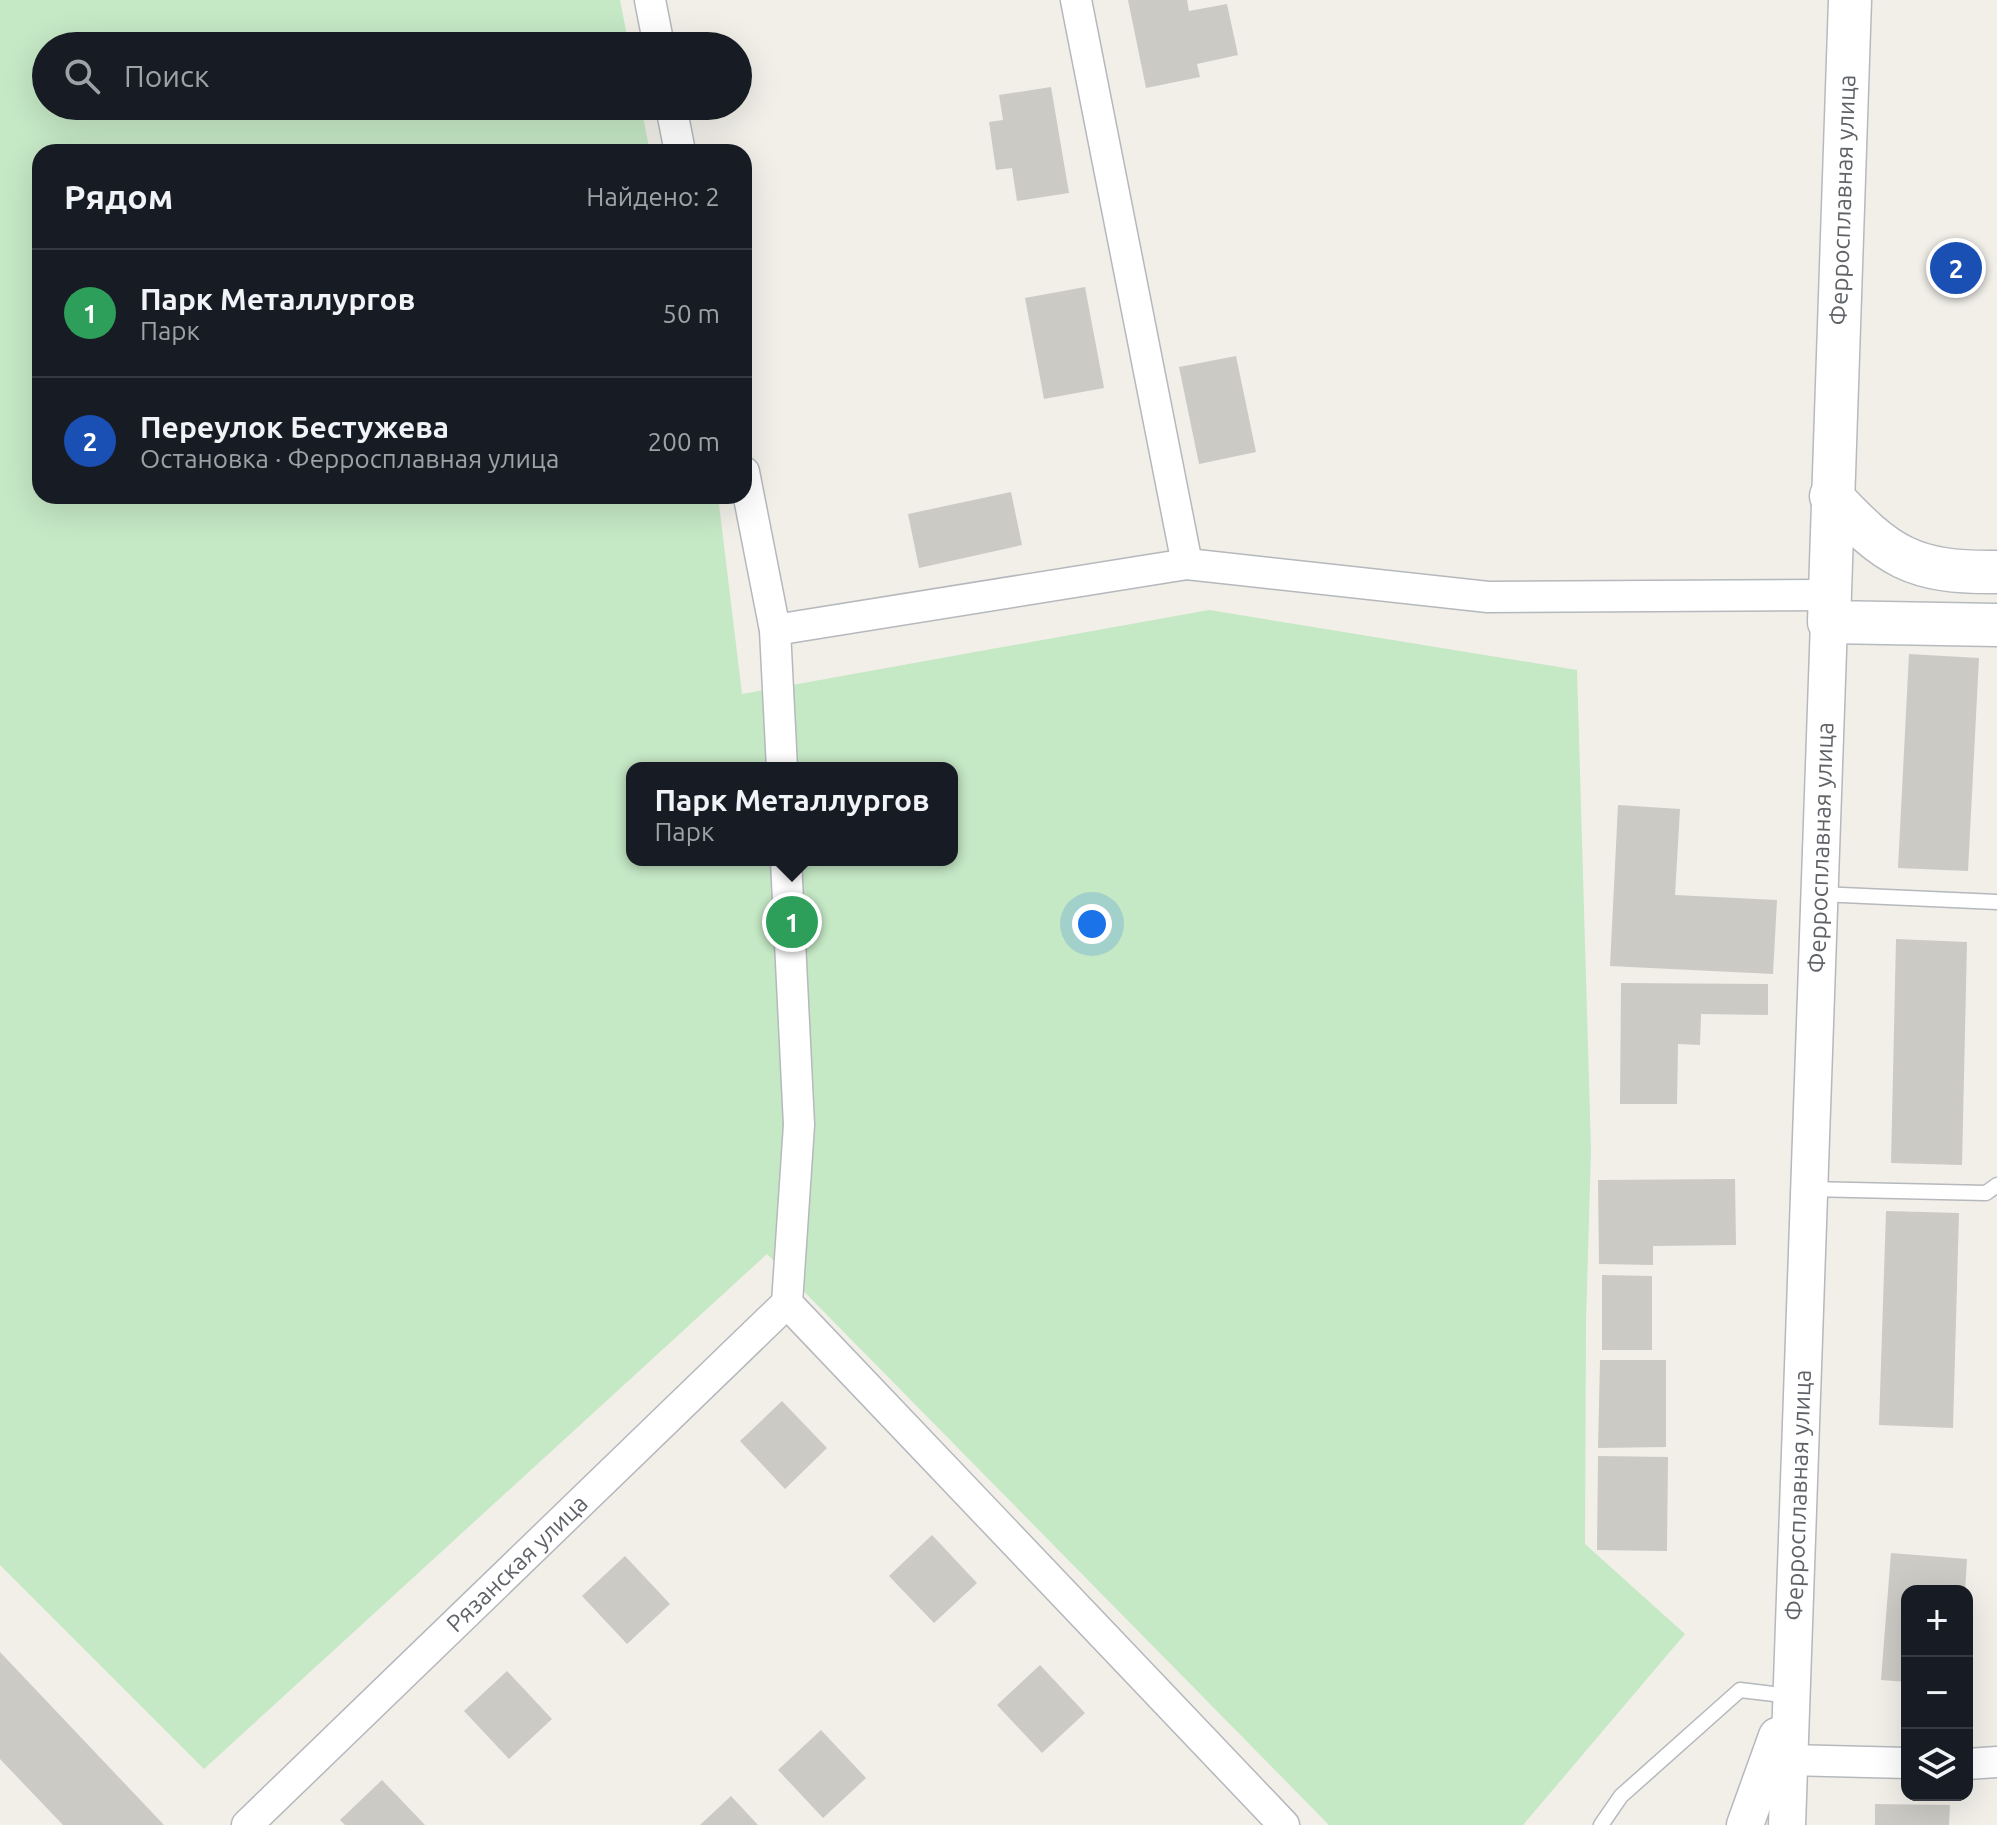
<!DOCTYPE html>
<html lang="ru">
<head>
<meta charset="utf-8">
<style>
	body { margin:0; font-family:Ubuntu,sans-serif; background:#20242c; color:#f1f3f6 }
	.controls { position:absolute; right:24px; bottom:24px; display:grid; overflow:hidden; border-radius:16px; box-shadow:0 8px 32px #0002 }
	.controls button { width:72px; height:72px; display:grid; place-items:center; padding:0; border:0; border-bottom:2px solid #363941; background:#171b24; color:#f1f3f6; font:40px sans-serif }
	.you { position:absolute; left:1092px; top:924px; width:28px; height:28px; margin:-20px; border:6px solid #fff; border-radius:50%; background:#1a73e8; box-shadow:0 0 0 12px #1a73e833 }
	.badge { display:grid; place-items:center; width:52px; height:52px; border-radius:50%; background:#d93025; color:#fff; font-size:26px; font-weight:700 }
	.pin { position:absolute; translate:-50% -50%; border:4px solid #fff; box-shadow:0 2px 8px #0006 }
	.popup { position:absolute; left:626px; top:762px; width:332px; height:104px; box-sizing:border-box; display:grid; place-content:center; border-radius:16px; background:#171b24; filter:drop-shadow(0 2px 6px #0005); font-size:26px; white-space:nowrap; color:#9ea1a6 }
	.popup b { font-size:30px; color:#f1f3f6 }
	.popup::after { content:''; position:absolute; left:50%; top:100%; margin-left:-16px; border:16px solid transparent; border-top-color:#171b24 }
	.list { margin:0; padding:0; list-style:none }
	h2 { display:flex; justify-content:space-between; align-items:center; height:104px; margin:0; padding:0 32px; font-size:34px }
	h2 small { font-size:26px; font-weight:400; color:#9ea1a6 }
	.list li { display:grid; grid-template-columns:52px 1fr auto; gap:24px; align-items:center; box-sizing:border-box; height:128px; padding:0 32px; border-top:2px solid #363941 }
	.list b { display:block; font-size:30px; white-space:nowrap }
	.list p { margin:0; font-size:26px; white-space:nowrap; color:#9ea1a6 }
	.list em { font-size:26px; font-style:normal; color:#9ea1a6 }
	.icon { flex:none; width:44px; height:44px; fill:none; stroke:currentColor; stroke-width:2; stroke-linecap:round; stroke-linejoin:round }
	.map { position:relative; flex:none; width:1997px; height:1825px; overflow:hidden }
	.search { position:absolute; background:#171b24; box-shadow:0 8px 32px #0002; left:32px; top:32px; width:720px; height:88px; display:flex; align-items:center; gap:20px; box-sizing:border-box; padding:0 28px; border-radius:44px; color:#9ea1a6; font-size:30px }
	.panel { position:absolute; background:#171b24; box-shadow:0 8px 32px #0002; left:32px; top:144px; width:720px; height:360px; border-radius:24px }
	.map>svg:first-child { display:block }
</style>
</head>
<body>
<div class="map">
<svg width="1997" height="1825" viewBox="0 0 1997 1825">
	<rect width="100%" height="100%" fill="#f1efe8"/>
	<path fill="#c5e8c5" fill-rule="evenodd" d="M 0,0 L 620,0 L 629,46 L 46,46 L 46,106 L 641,106 L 650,152 L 40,152 L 40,496 L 718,496 L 742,694 L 1209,610 L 1577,670 L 1591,1150 L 1586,1321 L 1585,1544 L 1685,1634 L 1523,1825 L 1329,1825 L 767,1254 L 204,1769 L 0,1565 ZM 632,768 L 952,768 L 952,860 L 632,860 Z"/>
	<g fill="#cccac5">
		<path d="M 1128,0 L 1187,0 L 1189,11 L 1227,4 L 1238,55 L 1197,64 L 1200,77 L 1146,88 Z"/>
		<path d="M 1051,87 L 1069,193 L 1017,201 L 1012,168 L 996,170 L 989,122 L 1003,120 L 999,95 Z"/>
		<path d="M 1085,287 L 1104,388 L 1044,399 L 1025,298 Z"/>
		<path d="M 1236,356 L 1256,452 L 1199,464 L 1179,367 Z"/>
		<path d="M 1011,492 L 1022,545 L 919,568 L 908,514 Z"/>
		<path d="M 1909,654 L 1979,658 L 1968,871 L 1898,868 Z"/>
		<path d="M 1618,805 L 1680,809 L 1675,895 L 1777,900 L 1773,974 L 1610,966 Z"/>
		<path d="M 1896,939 L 1967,942 L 1962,1165 L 1891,1163 Z"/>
		<path d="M 1621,983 L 1768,984 L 1768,1015 L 1701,1014 L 1700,1045 L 1678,1044 L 1677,1104 L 1620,1104 Z"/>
		<path d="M 1735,1179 L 1736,1245 L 1653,1246 L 1653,1265 L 1599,1264 L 1598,1180 Z"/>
		<path d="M 1886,1211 L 1959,1213 L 1953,1428 L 1879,1425 Z"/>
		<path d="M 1602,1275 L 1652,1276 L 1652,1350 L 1602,1350 Z"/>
		<path d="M 1600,1360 L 1666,1360 L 1666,1447 L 1598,1448 Z"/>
		<path d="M 782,1401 L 827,1448 L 785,1489 L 740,1441 Z"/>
		<path d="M 1598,1456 L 1668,1457 L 1667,1551 L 1597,1550 Z"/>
		<path d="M 932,1535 L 977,1583 L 934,1623 L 889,1576 Z"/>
		<path d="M 1891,1553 L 1967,1559 L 1965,1591 L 1907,1591 L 1907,1682 L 1881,1680 Z"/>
		<path d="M 625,1556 L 670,1604 L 627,1644 L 582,1596 Z"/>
		<path d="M 0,1652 L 164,1825 L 63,1825 L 0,1759 Z"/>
		<path d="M 1040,1665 L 1085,1713 L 1042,1753 L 997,1705 Z"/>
		<path d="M 507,1671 L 552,1719 L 509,1759 L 464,1711 Z"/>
		<path d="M 821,1730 L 866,1778 L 823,1818 L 778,1770 Z"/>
		<path d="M 382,1780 L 425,1825 L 345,1825 L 340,1820 Z"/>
		<path d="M 731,1796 L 758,1825 L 700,1825 Z"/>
		<path d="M 1875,1804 L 1950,1805 L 1949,1825 L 1875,1825 Z"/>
	</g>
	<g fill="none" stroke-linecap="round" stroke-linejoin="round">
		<g stroke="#b5b8bc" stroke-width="17">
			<g id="service">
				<path d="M 1820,894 L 1997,902"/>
				<path d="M 1808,1189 L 1986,1193 L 1997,1185"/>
				<path d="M 1601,1825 L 1621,1796 L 1740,1690 L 1790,1696"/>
			</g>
		</g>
		<g stroke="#b5b8bc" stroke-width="33">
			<g id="minor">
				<path d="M 650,0 L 659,46"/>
				<path d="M 1076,0 L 1187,564"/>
				<path d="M 671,106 L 680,152"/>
				<path d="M 744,472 L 775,630 L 782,768"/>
				<path d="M 775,630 L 1187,564 L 1488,597 L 1829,595"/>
				<path d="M 786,860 L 799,1125 L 787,1303 L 1284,1825"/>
				<path d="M 1788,1760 L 1907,1763"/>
				<path d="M 1967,1764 L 1997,1762"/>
				<path id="s1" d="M 247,1825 L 787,1303"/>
			</g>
		</g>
		<g stroke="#b5b8bc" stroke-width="39">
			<g id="tertiary">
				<path d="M 1745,1825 L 1777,1736"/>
				<path id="s2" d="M 1787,1825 L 1829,622"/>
			</g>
		</g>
		<g stroke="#b6babf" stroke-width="45">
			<g id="secondary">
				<path d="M 1850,0 L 1829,622 L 1997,625"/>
				<path d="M 1831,496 C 1888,557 1912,573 1997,572"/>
			</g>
		</g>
		<use href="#service" stroke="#fff" stroke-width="14"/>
		<use href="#minor" stroke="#fff" stroke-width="30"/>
		<use href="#tertiary" stroke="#fff" stroke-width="36"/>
		<use href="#secondary" stroke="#fff" stroke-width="42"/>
	</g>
	<g text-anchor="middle" stroke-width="6" stroke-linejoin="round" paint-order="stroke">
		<g font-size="24" fill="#5f6368" stroke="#fff">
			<text transform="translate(1843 200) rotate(-88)" y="8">Ферросплавная улица</text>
			<text dy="8" stroke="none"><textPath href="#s2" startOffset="978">Ферросплавная улица</textPath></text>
			<text dy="8" stroke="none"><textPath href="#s2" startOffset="330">Ферросплавная улица</textPath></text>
			<text dy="8" stroke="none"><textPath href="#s1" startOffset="376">Рязанская улица</textPath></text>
		</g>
	</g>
</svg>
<div class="controls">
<button>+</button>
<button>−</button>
<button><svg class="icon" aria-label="layers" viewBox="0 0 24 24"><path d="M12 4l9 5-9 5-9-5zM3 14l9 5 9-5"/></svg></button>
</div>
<div class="you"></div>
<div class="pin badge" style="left:792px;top:922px;background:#2e9e5b">1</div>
<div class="popup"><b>Парк Металлургов</b>Парк</div>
<div class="pin badge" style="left:1956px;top:268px;background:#1a4fb4">2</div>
<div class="search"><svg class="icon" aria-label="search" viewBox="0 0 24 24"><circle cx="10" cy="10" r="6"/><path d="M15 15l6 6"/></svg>Поиск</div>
<section class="panel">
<h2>Рядом<small>Найдено: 2</small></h2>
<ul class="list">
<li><span class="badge" style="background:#2e9e5b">1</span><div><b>Парк Металлургов</b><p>Парк</p></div><em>50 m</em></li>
<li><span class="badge" style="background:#1a4fb4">2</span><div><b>Переулок Бестужева</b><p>Остановка · Ферросплавная улица</p></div><em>200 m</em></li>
</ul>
</section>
</div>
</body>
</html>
